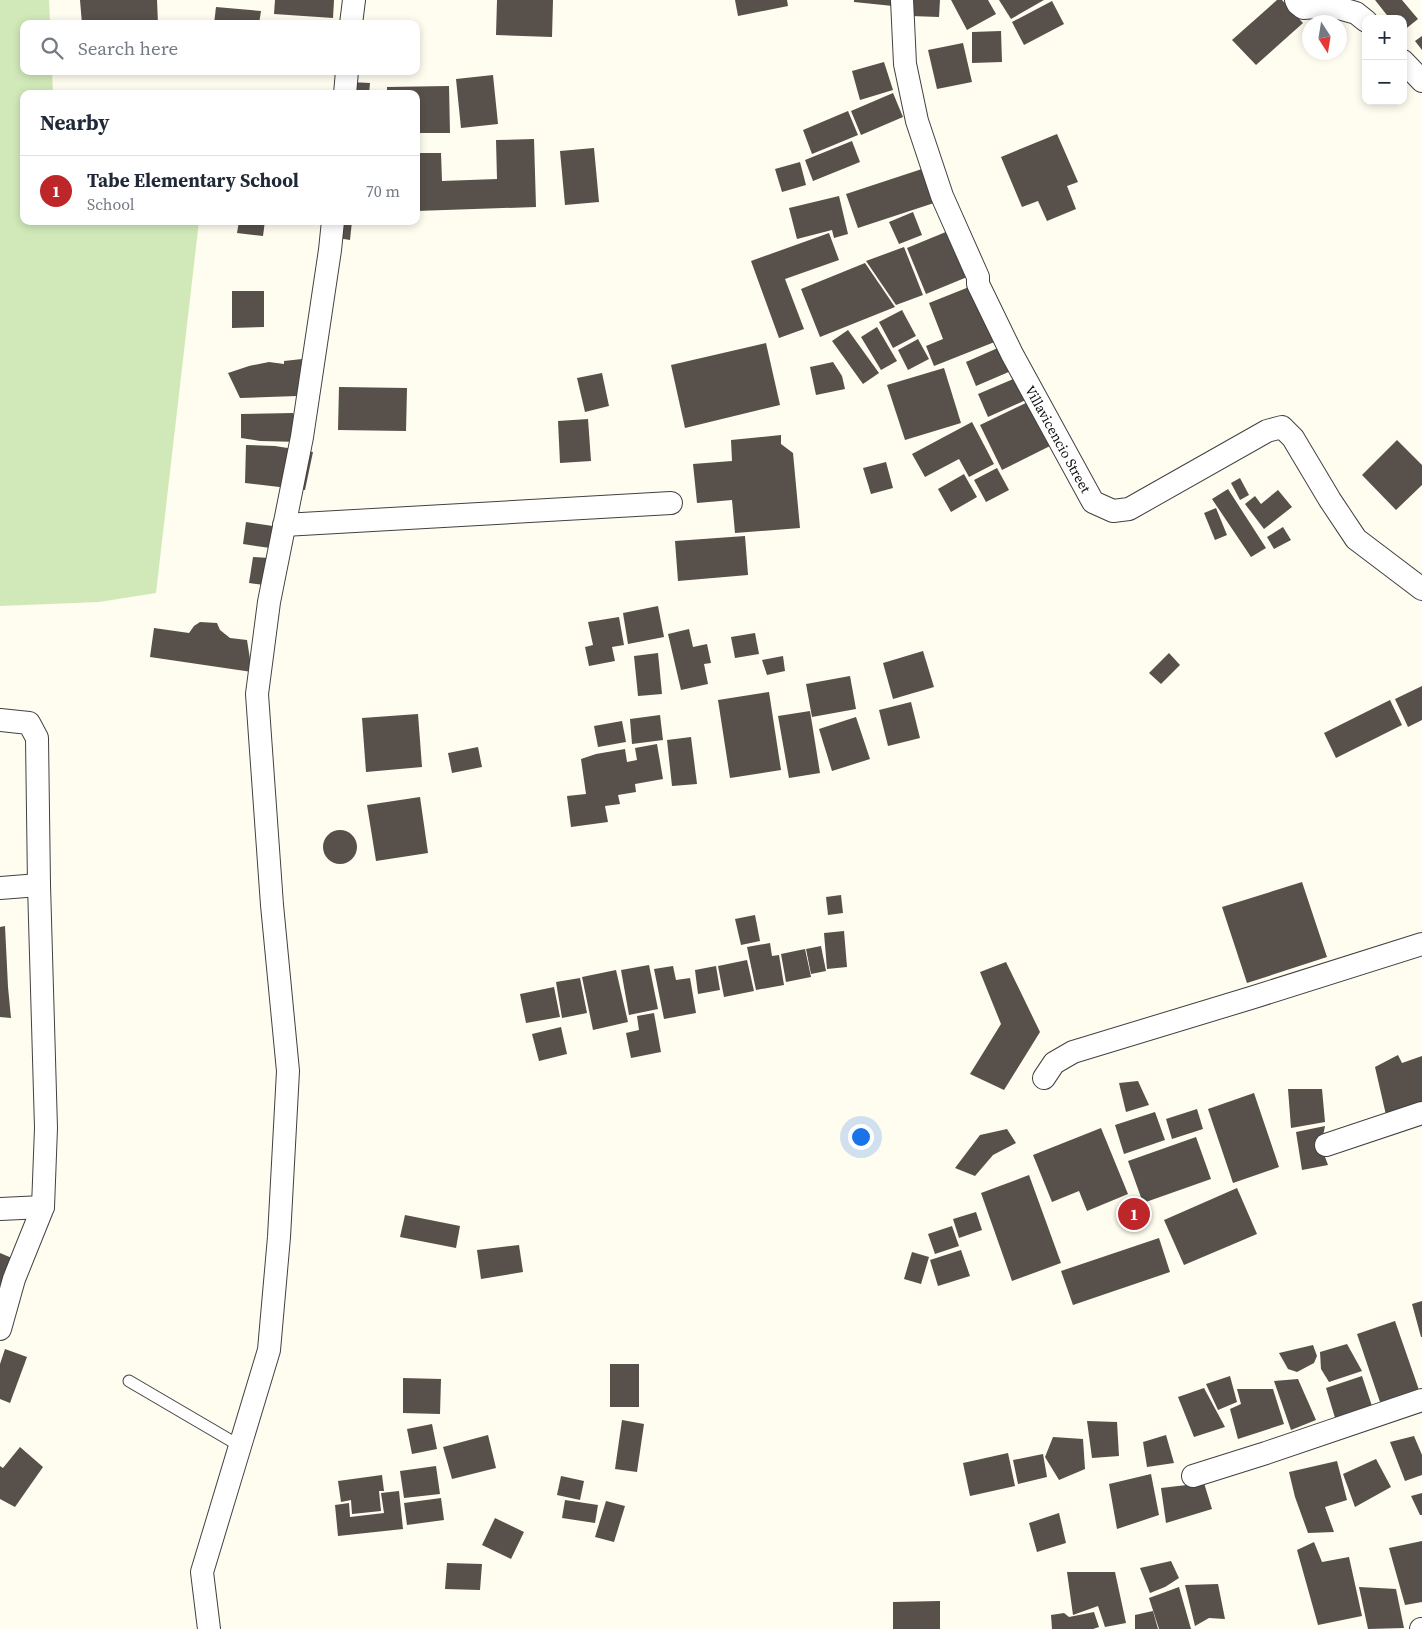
<!DOCTYPE html>
<html lang="en">
<head>
<meta charset="utf-8">
<style>
	body { margin:0; font-family:"Source Serif 4",serif; background:#f6f6f7; color:#1f2937 }
	.controls { position:absolute; right:15px; top:15px; display:grid; overflow:hidden; border-radius:10px; box-shadow:0 2px 8px #0003 }
	.controls button { width:45px; height:45px; display:grid; place-items:center; padding:0; border:0; border-bottom:1px solid #e0e1e3; background:#fff; color:#1f2937; font:25px sans-serif }
	.compass { position:absolute; left:1302px; top:15px; width:45px; height:45px; border-radius:50%; background:#fff; box-shadow:0 2px 8px #0003; rotate:168deg }
	.you { position:absolute; left:860px; top:1136px; width:18px; height:18px; margin:-12px; border:4px solid #fff; border-radius:50%; background:#1a73e8; box-shadow:0 0 0 8px #1a73e833 }
	.badge { display:grid; place-items:center; width:32px; height:32px; border-radius:50%; background:#bd2729; color:#fff; font-size:16px; font-weight:700 }
	.pin { position:absolute; translate:-50% -50%; border:2px solid #fff; box-shadow:0 1px 5px #0006 }
	.list { margin:0; padding:0; list-style:none }
	h2 { display:flex; justify-content:space-between; align-items:center; height:65px; margin:0; padding:0 20px; font-size:21px }
	h2 small { font-size:16px; font-weight:400; color:#747a83 }
	.list li { display:grid; grid-template-columns:32px 1fr auto; gap:15px; align-items:center; box-sizing:border-box; height:70px; padding:0 20px; border-top:1px solid #e0e1e3 }
	.list b { display:block; font-size:19px; white-space:nowrap }
	.list p { margin:0; font-size:16px; white-space:nowrap; color:#747a83 }
	.list em { font-size:16px; font-style:normal; color:#747a83 }
	.icon { flex:none; width:28px; height:28px; fill:none; stroke:currentColor; stroke-width:2; stroke-linecap:round; stroke-linejoin:round }
	.map { position:relative; flex:none; width:1422px; height:1629px; overflow:hidden }
	.search { position:absolute; background:#fff; box-shadow:0 2px 8px #0003; left:20px; top:20px; width:400px; height:55px; display:flex; align-items:center; gap:12px; box-sizing:border-box; padding:0 18px; border-radius:10px; color:#747a83; font-size:19px }
	.panel { position:absolute; background:#fff; box-shadow:0 2px 8px #0003; left:20px; top:90px; width:400px; height:135px; border-radius:10px }
	.map>svg:first-child { display:block }
</style>
</head>
<body>
<div class="map">
<svg width="1422" height="1629" viewBox="0 0 1422 1629">
	<rect width="100%" height="100%" fill="#fffcf0"/>
	<path fill="#d1e9b9" d="M 0,0 L 49,0 L 50,24 L 24,24 L 24,71 L 52,71 L 53,94 L 24,94 L 24,221 L 199,221 L 156,593 L 99,602 L 0,606 Z"/>
	<g fill="#57504b">
		<path d="M 80,0 L 157,0 L 158,24 L 82,24 Z"/>
		<path d="M 275,0 L 334,0 L 333,18 L 274,14 Z"/>
		<path d="M 497,0 L 553,0 L 552,37 L 496,35 Z"/>
		<path d="M 735,0 L 787,0 L 788,6 L 738,16 Z"/>
		<path d="M 854,0 L 893,0 L 893,6 L 854,2 Z"/>
		<path d="M 911,0 L 940,0 L 939,17 L 911,16 Z"/>
		<path d="M 951,0 L 988,0 L 996,14 L 967,30 Z"/>
		<path d="M 999,0 L 1044,0 L 1011,19 Z"/>
		<path d="M 1277,0 L 1282,0 L 1303,23 L 1256,65 L 1232,40 Z"/>
		<path d="M 1375,0 L 1402,0 L 1418,19 L 1403,31 L 1403,19 L 1390,19 Z"/>
		<path d="M 1052,1 L 1064,24 L 1024,45 L 1012,22 Z"/>
		<path d="M 216,7 L 261,11 L 259,24 L 214,24 Z"/>
		<path d="M 1001,31 L 1002,62 L 972,63 L 972,32 Z"/>
		<path d="M 1422,36 L 1422,50 L 1415,41 Z"/>
		<path d="M 963,43 L 972,82 L 937,89 L 928,50 Z"/>
		<path d="M 884,62 L 893,90 L 860,100 L 852,71 Z"/>
		<path d="M 493,75 L 498,124 L 461,128 L 456,79 Z"/>
		<path d="M 350,82 L 370,83 L 369,94 L 350,94 Z"/>
		<path d="M 449,86 L 450,133 L 416,133 L 416,94 L 387,94 L 387,87 Z"/>
		<path d="M 893,93 L 903,117 L 861,135 L 851,111 Z"/>
		<path d="M 848,111 L 858,135 L 812,154 L 803,130 Z"/>
		<path d="M 1057,134 L 1078,182 L 1067,186 L 1076,209 L 1047,221 L 1038,201 L 1022,207 L 1001,157 Z"/>
		<path d="M 534,139 L 536,207 L 416,211 L 416,153 L 441,153 L 442,181 L 497,179 L 496,140 Z"/>
		<path d="M 852,141 L 860,162 L 813,181 L 805,160 Z"/>
		<path d="M 594,148 L 599,202 L 565,205 L 560,151 Z"/>
		<path d="M 800,162 L 806,185 L 782,192 L 775,169 Z"/>
		<path d="M 928,167 L 940,201 L 858,228 L 846,194 Z"/>
		<path d="M 839,196 L 848,234 L 834,238 L 832,230 L 797,239 L 789,208 Z"/>
		<path d="M 913,212 L 922,235 L 899,244 L 889,222 Z"/>
		<path d="M 239,221 L 265,221 L 263,236 L 237,233 Z"/>
		<path d="M 327,221 L 352,221 L 350,240 L 325,236 Z"/>
		<path d="M 953,229 L 972,275 L 926,294 L 907,248 Z"/>
		<path d="M 829,233 L 839,260 L 785,279 L 804,329 L 779,338 L 751,261 Z"/>
		<path d="M 904,247 L 923,295 L 896,305 L 866,261 Z"/>
		<path d="M 865,263 L 895,307 L 820,337 L 801,289 Z"/>
		<path d="M 974,285 L 997,341 L 934,366 L 926,346 L 943,339 L 929,303 Z"/>
		<path d="M 232,291 L 264,291 L 264,327 L 232,328 Z"/>
		<path d="M 902,310 L 916,336 L 893,348 L 879,322 Z"/>
		<path d="M 877,327 L 897,361 L 881,370 L 861,337 Z"/>
		<path d="M 848,330 L 879,373 L 863,384 L 832,341 Z"/>
		<path d="M 918,339 L 929,359 L 908,370 L 898,350 Z"/>
		<path d="M 766,343 L 780,405 L 685,428 L 671,365 Z"/>
		<path d="M 1000,347 L 1011,371 L 976,386 L 966,362 Z"/>
		<path d="M 302,359 L 297,396 L 240,398 L 228,373 L 249,366 L 269,362 L 284,364 L 284,361 Z"/>
		<path d="M 833,362 L 842,376 L 845,389 L 816,395 L 810,367 Z"/>
		<path d="M 944,368 L 961,423 L 905,440 L 887,385 Z"/>
		<path d="M 602,373 L 609,406 L 585,412 L 577,378 Z"/>
		<path d="M 1018,377 L 1028,399 L 988,417 L 978,394 Z"/>
		<path d="M 339,387 L 407,388 L 406,431 L 338,430 Z"/>
		<path d="M 1030,401 L 1052,445 L 1002,470 L 980,425 Z"/>
		<path d="M 293,413 L 301,442 L 260,441 L 241,438 L 241,414 Z"/>
		<path d="M 588,419 L 591,461 L 560,463 L 558,421 Z"/>
		<path d="M 972,422 L 994,464 L 969,477 L 959,459 L 925,477 L 912,454 Z"/>
		<path d="M 781,435 L 781,444 L 793,453 L 800,528 L 735,533 L 732,500 L 697,503 L 693,464 L 732,461 L 731,440 Z"/>
		<path d="M 1397,440 L 1422,465 L 1422,485 L 1396,510 L 1362,475 Z"/>
		<path d="M 246,445 L 275,446 L 313,452 L 305,490 L 245,483 Z"/>
		<path d="M 886,462 L 893,488 L 871,494 L 863,468 Z"/>
		<path d="M 997,468 L 1009,490 L 986,502 L 974,480 Z"/>
		<path d="M 964,474 L 977,497 L 951,512 L 938,489 Z"/>
		<path d="M 1240,478 L 1249,495 L 1240,500 L 1231,483 Z"/>
		<path d="M 1228,489 L 1266,548 L 1251,557 L 1212,499 Z"/>
		<path d="M 1278,490 L 1292,507 L 1264,529 L 1245,504 L 1255,496 L 1261,504 Z"/>
		<path d="M 1216,508 L 1227,535 L 1215,540 L 1204,513 Z"/>
		<path d="M 246,522 L 273,526 L 270,548 L 243,544 Z"/>
		<path d="M 1283,527 L 1291,540 L 1274,549 L 1267,537 Z"/>
		<path d="M 745,536 L 748,575 L 678,581 L 675,541 Z"/>
		<path d="M 253,557 L 269,558 L 265,585 L 249,583 Z"/>
		<path d="M 658,606 L 664,637 L 628,644 L 623,613 Z"/>
		<path d="M 619,617 L 624,645 L 612,647 L 615,661 L 589,666 L 585,647 L 593,645 L 588,622 Z"/>
		<path d="M 200,622 L 217,623 L 220,630 L 230,638 L 247,640 L 252,672 L 150,657 L 154,628 L 189,633 L 194,626 Z"/>
		<path d="M 689,629 L 693,647 L 707,644 L 711,663 L 704,664 L 708,684 L 681,690 L 668,634 Z"/>
		<path d="M 755,633 L 759,654 L 735,658 L 731,637 Z"/>
		<path d="M 923,651 L 934,687 L 893,699 L 883,663 Z"/>
		<path d="M 658,653 L 662,694 L 638,696 L 634,656 Z"/>
		<path d="M 1169,653 L 1180,665 L 1161,684 L 1149,673 Z"/>
		<path d="M 783,656 L 785,671 L 767,675 L 762,660 Z"/>
		<path d="M 850,676 L 856,709 L 812,717 L 806,684 Z"/>
		<path d="M 1422,686 L 1422,720 L 1408,727 L 1395,699 Z"/>
		<path d="M 769,692 L 781,770 L 730,778 L 718,700 Z"/>
		<path d="M 1390,700 L 1402,725 L 1336,758 L 1324,733 Z"/>
		<path d="M 911,702 L 920,738 L 888,746 L 879,710 Z"/>
		<path d="M 810,711 L 820,773 L 789,778 L 778,716 Z"/>
		<path d="M 418,714 L 422,767 L 366,772 L 362,718 Z"/>
		<path d="M 660,715 L 663,740 L 632,744 L 630,719 Z"/>
		<path d="M 856,717 L 870,759 L 832,771 L 819,729 Z"/>
		<path d="M 622,721 L 626,742 L 598,747 L 594,726 Z"/>
		<path d="M 691,737 L 697,784 L 672,786 L 667,740 Z"/>
		<path d="M 657,744 L 663,779 L 635,784 L 636,792 L 618,795 L 620,804 L 605,806 L 608,822 L 571,827 L 567,796 L 586,794 L 581,759 L 596,754 L 625,749 L 627,762 L 637,760 L 635,748 Z"/>
		<path d="M 478,747 L 482,767 L 452,773 L 448,753 Z"/>
		<path d="M 420,797 L 428,853 L 376,861 L 367,805 Z"/>
		<circle cx="340" cy="847" r="17"/>
		<path d="M 1302,882 L 1327,957 L 1247,983 L 1222,907 Z"/>
		<path d="M 841,895 L 843,913 L 828,915 L 826,897 Z"/>
		<path d="M 755,915 L 760,941 L 741,945 L 735,919 Z"/>
		<path d="M 5,926 L 8,987 L 11,1018 L 0,1017 L 0,927 Z"/>
		<path d="M 844,931 L 847,967 L 827,969 L 824,933 Z"/>
		<path d="M 770,943 L 772,956 L 779,955 L 784,985 L 756,990 L 747,947 Z"/>
		<path d="M 821,946 L 826,971 L 811,974 L 806,949 Z"/>
		<path d="M 805,949 L 811,977 L 786,982 L 781,954 Z"/>
		<path d="M 747,960 L 754,991 L 724,997 L 718,966 Z"/>
		<path d="M 1006,962 L 1040,1032 L 1004,1090 L 970,1074 L 1001,1024 L 980,972 Z"/>
		<path d="M 649,965 L 658,1009 L 629,1015 L 621,970 Z"/>
		<path d="M 673,966 L 676,980 L 690,978 L 696,1013 L 664,1019 L 654,969 Z"/>
		<path d="M 716,966 L 720,990 L 698,994 L 695,970 Z"/>
		<path d="M 616,970 L 628,1022 L 593,1030 L 582,977 Z"/>
		<path d="M 580,978 L 587,1013 L 562,1018 L 556,982 Z"/>
		<path d="M 554,987 L 560,1017 L 526,1023 L 520,994 Z"/>
		<path d="M 654,1013 L 661,1052 L 631,1058 L 626,1033 L 639,1030 L 637,1016 Z"/>
		<path d="M 561,1027 L 567,1054 L 539,1061 L 532,1034 Z"/>
		<path d="M 1398,1055 L 1402,1063 L 1422,1056 L 1422,1106 L 1386,1115 L 1375,1067 Z"/>
		<path d="M 1138,1081 L 1149,1105 L 1126,1112 L 1119,1083 Z"/>
		<path d="M 1288,1089 L 1322,1089 L 1325,1122 L 1291,1128 Z"/>
		<path d="M 1254,1093 L 1279,1167 L 1233,1183 L 1208,1109 Z"/>
		<path d="M 1197,1109 L 1203,1129 L 1172,1139 L 1166,1119 Z"/>
		<path d="M 1155,1112 L 1165,1140 L 1124,1154 L 1115,1125 Z"/>
		<path d="M 1325,1126 L 1321,1146 L 1328,1165 L 1302,1170 L 1296,1132 Z"/>
		<path d="M 1101,1128 L 1128,1194 L 1087,1211 L 1079,1191 L 1052,1202 L 1033,1155 Z"/>
		<path d="M 1007,1129 L 1016,1143 L 993,1155 L 975,1176 L 955,1168 L 980,1135 Z"/>
		<path d="M 1196,1137 L 1211,1179 L 1143,1203 L 1128,1161 Z"/>
		<path d="M 1029,1175 L 1061,1263 L 1012,1281 L 981,1193 Z"/>
		<path d="M 1237,1188 L 1257,1234 L 1184,1265 L 1164,1220 Z"/>
		<path d="M 976,1212 L 982,1230 L 959,1238 L 953,1219 Z"/>
		<path d="M 405,1215 L 460,1226 L 456,1248 L 400,1237 Z"/>
		<path d="M 952,1226 L 959,1246 L 935,1254 L 928,1234 Z"/>
		<path d="M 1159,1238 L 1170,1272 L 1073,1305 L 1061,1271 Z"/>
		<path d="M 519,1245 L 523,1272 L 481,1279 L 477,1250 Z"/>
		<path d="M 961,1250 L 970,1276 L 938,1286 L 930,1260 Z"/>
		<path d="M 912,1252 L 929,1257 L 921,1284 L 904,1279 Z"/>
		<path d="M 0,1253 L 19,1261 L 0,1299 Z"/>
		<path d="M 1422,1301 L 1422,1337 L 1421,1337 L 1412,1304 Z"/>
		<path d="M 1395,1321 L 1419,1390 L 1380,1402 L 1357,1334 Z"/>
		<path d="M 1347,1344 L 1362,1371 L 1329,1382 L 1321,1369 L 1320,1352 Z"/>
		<path d="M 1313,1345 L 1317,1356 L 1314,1363 L 1297,1372 L 1288,1369 L 1279,1353 Z"/>
		<path d="M 5,1349 L 27,1357 L 10,1403 L 0,1399 L 0,1364 Z"/>
		<rect x="610" y="1364" width="29" height="43"/>
		<path d="M 1230,1376 L 1237,1402 L 1218,1410 L 1206,1384 Z"/>
		<path d="M 1362,1376 L 1373,1409 L 1336,1421 L 1326,1388 Z"/>
		<path d="M 403,1378 L 441,1379 L 440,1414 L 403,1413 Z"/>
		<path d="M 1298,1379 L 1316,1420 L 1291,1430 L 1274,1381 Z"/>
		<path d="M 1204,1388 L 1225,1427 L 1194,1437 L 1178,1397 Z"/>
		<path d="M 1237,1389 L 1273,1389 L 1284,1424 L 1238,1439 L 1230,1409 L 1241,1404 Z"/>
		<path d="M 622,1420 L 644,1424 L 637,1472 L 615,1469 Z"/>
		<path d="M 1087,1421 L 1117,1422 L 1119,1456 L 1092,1458 Z"/>
		<path d="M 432,1424 L 437,1449 L 412,1454 L 407,1429 Z"/>
		<path d="M 488,1435 L 496,1468 L 452,1479 L 443,1447 Z"/>
		<path d="M 1166,1435 L 1174,1463 L 1147,1467 L 1143,1442 Z"/>
		<path d="M 1414,1436 L 1422,1455 L 1422,1475 L 1405,1481 L 1390,1442 Z"/>
		<path d="M 1053,1437 L 1083,1439 L 1085,1469 L 1059,1480 L 1045,1457 Z"/>
		<path d="M 20,1447 L 43,1467 L 15,1507 L 0,1499 L 0,1466 L 3,1468 Z"/>
		<path d="M 1008,1453 L 1015,1486 L 970,1496 L 963,1463 Z"/>
		<path d="M 1043,1454 L 1047,1477 L 1018,1484 L 1013,1460 Z"/>
		<path d="M 1376,1459 L 1391,1487 L 1355,1507 L 1343,1474 Z"/>
		<path d="M 1337,1461 L 1347,1500 L 1325,1507 L 1334,1532 L 1308,1533 L 1295,1497 L 1289,1472 Z"/>
		<path d="M 436,1466 L 440,1494 L 404,1498 L 400,1471 Z"/>
		<path d="M 1151,1474 L 1159,1515 L 1117,1529 L 1109,1484 Z"/>
		<path d="M 382,1475 L 384,1491 L 379,1491 L 381,1511 L 352,1514 L 351,1500 L 341,1502 L 338,1481 Z"/>
		<path d="M 561,1476 L 584,1481 L 580,1500 L 557,1495 Z"/>
		<path d="M 1204,1483 L 1212,1509 L 1166,1523 L 1161,1488 Z"/>
		<path d="M 399,1491 L 403,1529 L 338,1536 L 335,1505 L 349,1503 L 350,1517 L 384,1513 L 381,1493 Z"/>
		<path d="M 1422,1493 L 1422,1515 L 1420,1515 L 1411,1496 Z"/>
		<path d="M 441,1498 L 444,1520 L 407,1525 L 404,1503 Z"/>
		<path d="M 565,1500 L 598,1505 L 595,1523 L 562,1518 Z"/>
		<path d="M 606,1501 L 625,1506 L 614,1542 L 595,1537 Z"/>
		<path d="M 1059,1513 L 1066,1543 L 1037,1552 L 1029,1523 Z"/>
		<path d="M 495,1518 L 524,1532 L 511,1559 L 482,1545 Z"/>
		<path d="M 1422,1541 L 1422,1602 L 1405,1605 L 1389,1548 Z"/>
		<path d="M 1314,1542 L 1322,1562 L 1349,1557 L 1362,1616 L 1318,1625 L 1297,1550 Z"/>
		<path d="M 1171,1561 L 1179,1578 L 1165,1587 L 1150,1593 L 1140,1568 Z"/>
		<path d="M 447,1563 L 482,1564 L 480,1590 L 445,1589 Z"/>
		<path d="M 1067,1572 L 1115,1572 L 1126,1623 L 1105,1627 L 1098,1606 L 1073,1615 Z"/>
		<path d="M 1218,1584 L 1225,1619 L 1209,1618 L 1195,1626 L 1185,1585 Z"/>
		<path d="M 1179,1587 L 1191,1629 L 1159,1629 L 1149,1598 Z"/>
		<path d="M 1359,1587 L 1396,1589 L 1404,1628 L 1368,1629 Z"/>
		<path d="M 940,1601 L 940,1629 L 893,1629 L 893,1602 Z"/>
		<path d="M 1153,1611 L 1158,1629 L 1135,1629 L 1135,1615 Z"/>
		<path d="M 1094,1612 L 1099,1627 L 1093,1629 L 1052,1629 L 1051,1615 L 1064,1613 L 1069,1617 Z"/>
	</g>
	<g fill="none" stroke-linecap="round" stroke-linejoin="round">
		<g stroke="#414141" stroke-width="13">
			<path id="service" d="M 129,1381 L 240,1446"/>
		</g>
		<g stroke="#414141" stroke-width="24">
			<g id="minor">
				<path d="M 902,0 L 905,64 L 917,121 L 942,196 L 978,277 L 978,284 L 1012,354 L 1093,502 L 1113,511 L 1129,509 L 1267,431 L 1282,427 L 1293,438 L 1330,500 L 1356,539 L 1422,589"/>
				<path d="M 1296,0 L 1298,4 L 1303,8 L 1331,6 L 1356,13 L 1366,21"/>
				<path d="M 351,24 L 354,0"/>
				<path d="M 1403,61 L 1422,81"/>
				<path d="M 345,94 L 347,71"/>
				<path d="M 284,525 L 671,503"/>
				<path d="M 0,720 L 29,723 L 37,738 L 39,885 L 46,1128 L 43,1207 L 14,1279 L 0,1329"/>
				<path d="M 0,888 L 39,885"/>
				<path d="M 1044,1078 L 1054,1063 L 1073,1052 L 1254,997 L 1422,944"/>
				<path d="M 1326,1145 L 1422,1113"/>
				<path d="M 0,1209 L 43,1207"/>
				<path d="M 1193,1476 L 1266,1453 L 1422,1400"/>
				<path d="M 209,1629 L 202,1572 L 269,1350 L 279,1237 L 288,1071 L 272,905 L 257,694 L 269,602 L 302,437 L 330,250 L 333,221"/>
				<path d="M 1421,1629 L 1422,1629"/>
			</g>
		</g>
		<use href="#service" stroke="#fff" stroke-width="11"/>
		<use href="#minor" stroke="#fff" stroke-width="22"/>
	</g>
	<g text-anchor="middle" stroke-width="5" stroke-linejoin="round" paint-order="stroke">
		<g font-size="14" fill="#0e0e0e" stroke="#fff">
			<text transform="translate(1058 439) rotate(61)" y="5">Villavicencio Street</text>
		</g>
	</g>
</svg>
<div class="controls">
<button>+</button>
<button>−</button>
</div>
<svg class="compass" viewBox="-18 -18 36 36"><path d="M0-13l5 13h-10z" fill="#e53935"/><path d="M0 13l5-13h-10z" fill="#747a83"/></svg>
<div class="you"></div>
<div class="pin badge" style="left:1134px;top:1214px">1</div>
<div class="search"><svg class="icon" aria-label="search" viewBox="0 0 24 24"><circle cx="10" cy="10" r="6"/><path d="M15 15l6 6"/></svg>Search here</div>
<section class="panel">
<h2>Nearby<small></small></h2>
<ul class="list">
<li><span class="badge">1</span><div><b>Tabe Elementary School</b><p>School</p></div><em>70 m</em></li>
</ul>
</section>
</div>
</body>
</html>
